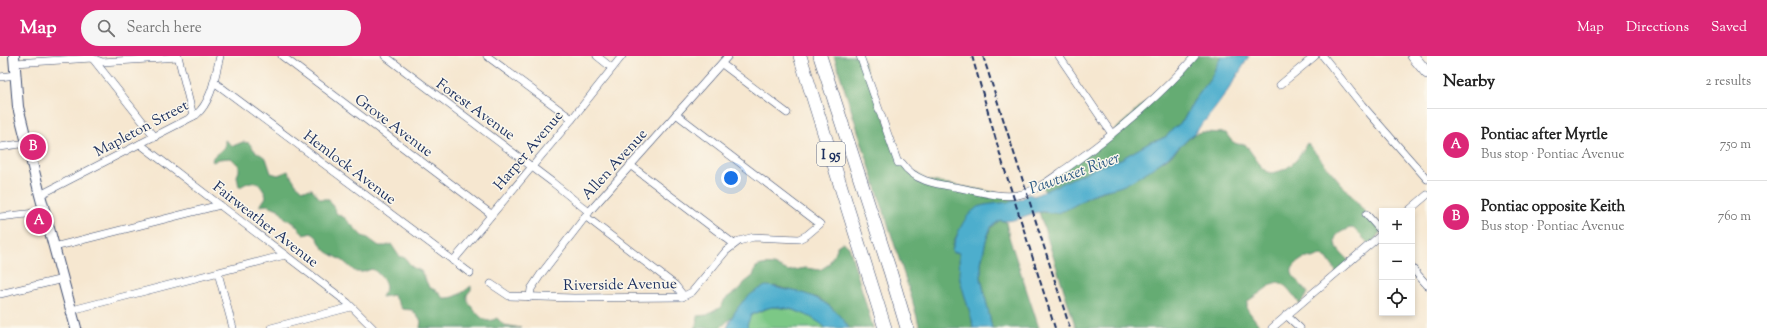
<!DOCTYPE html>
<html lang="en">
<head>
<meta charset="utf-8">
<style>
	body { margin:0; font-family:"Sorts Mill Goudy",serif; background:#f6f6f6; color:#222 }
	.controls { position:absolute; right:12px; bottom:12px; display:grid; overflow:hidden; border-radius:0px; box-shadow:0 2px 6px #0003 }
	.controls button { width:36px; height:36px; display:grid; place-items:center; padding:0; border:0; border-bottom:1px solid #e0e0e0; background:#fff; color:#222; font:20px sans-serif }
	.you { position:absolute; left:731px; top:122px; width:14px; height:14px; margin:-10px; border:3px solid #fff; border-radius:50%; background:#1a73e8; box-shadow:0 0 0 6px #1a73e833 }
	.badge { display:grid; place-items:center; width:26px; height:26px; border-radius:50%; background:#db2777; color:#fff; font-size:13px; font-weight:700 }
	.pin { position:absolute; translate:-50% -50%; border:2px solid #fff; box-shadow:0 1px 4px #0006 }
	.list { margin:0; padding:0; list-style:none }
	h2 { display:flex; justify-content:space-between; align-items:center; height:52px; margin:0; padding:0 16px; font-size:17px }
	h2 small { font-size:13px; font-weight:400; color:#767676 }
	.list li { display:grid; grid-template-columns:26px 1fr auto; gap:12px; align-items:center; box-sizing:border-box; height:72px; padding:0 16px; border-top:1px solid #e0e0e0 }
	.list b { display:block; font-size:15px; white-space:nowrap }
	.list p { margin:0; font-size:13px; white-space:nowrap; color:#767676 }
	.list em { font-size:13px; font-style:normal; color:#767676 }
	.icon { flex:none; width:22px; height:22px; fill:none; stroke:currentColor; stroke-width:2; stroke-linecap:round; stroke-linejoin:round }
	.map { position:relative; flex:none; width:1427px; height:272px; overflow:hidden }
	header { display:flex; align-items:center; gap:24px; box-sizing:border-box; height:56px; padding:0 20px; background:#db2777; color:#fff }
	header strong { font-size:19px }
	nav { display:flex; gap:22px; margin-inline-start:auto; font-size:14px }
	.search { width:280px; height:36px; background:#f6f6f6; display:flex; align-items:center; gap:10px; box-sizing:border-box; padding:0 14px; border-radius:22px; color:#767676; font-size:15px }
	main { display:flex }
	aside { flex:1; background:#fff }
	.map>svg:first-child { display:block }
</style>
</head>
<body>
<header>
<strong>Map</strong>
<div class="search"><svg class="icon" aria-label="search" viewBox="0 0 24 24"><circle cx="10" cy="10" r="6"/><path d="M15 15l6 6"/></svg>Search here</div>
<nav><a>Map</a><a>Directions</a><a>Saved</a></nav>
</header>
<main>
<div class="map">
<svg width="1427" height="272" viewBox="0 0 1427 272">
	<rect width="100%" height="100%" fill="#fbf7ec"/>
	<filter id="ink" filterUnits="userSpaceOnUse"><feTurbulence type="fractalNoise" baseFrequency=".025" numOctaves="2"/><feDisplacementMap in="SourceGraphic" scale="8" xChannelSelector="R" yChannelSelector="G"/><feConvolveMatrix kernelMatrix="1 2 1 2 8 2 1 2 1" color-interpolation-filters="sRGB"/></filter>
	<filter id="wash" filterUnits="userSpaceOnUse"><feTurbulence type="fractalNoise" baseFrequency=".012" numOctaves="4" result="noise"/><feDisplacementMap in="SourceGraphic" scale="16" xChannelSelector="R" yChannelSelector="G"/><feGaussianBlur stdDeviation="0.9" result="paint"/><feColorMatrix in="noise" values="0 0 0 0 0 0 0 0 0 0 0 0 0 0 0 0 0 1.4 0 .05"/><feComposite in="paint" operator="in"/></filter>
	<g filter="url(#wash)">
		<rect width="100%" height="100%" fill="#f6e7d0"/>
		<path fill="#7cc886" stroke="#4c7c72" d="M 771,251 C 792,252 811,258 826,272 L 748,272 L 747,269 L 751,259 Z"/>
		<g fill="#65ac73" stroke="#406e68">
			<path d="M 834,0 L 861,0 L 901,106 L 926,124 L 1015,140 L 1015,144 L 1006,147 L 984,149 C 972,160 950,178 953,197 L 957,196 L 959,197 L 960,224 L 972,264 L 973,272 L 920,272 L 912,243 Z"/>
			<path d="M 1194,0 L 1221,0 L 1211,22 L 1193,46 L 1183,65 L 1173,73 L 1167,80 L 1159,84 L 1151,86 L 1121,103 L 1093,113 L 1045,136 L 1042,130 L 1108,81 Z"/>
			<path d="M 1202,76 L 1226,77 C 1231,85 1235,90 1245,88 L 1263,113 L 1270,117 C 1290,115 1298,104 1307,87 L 1371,163 L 1382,174 L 1370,189 L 1353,172 C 1348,172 1345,174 1341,176 C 1326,185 1342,198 1349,205 L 1337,217 L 1327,202 L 1321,199 L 1313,202 L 1306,201 C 1280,216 1295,220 1308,237 L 1300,248 C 1275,214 1279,226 1249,244 L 1247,247 L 1247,253 L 1261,272 L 1076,272 L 1039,156 L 1056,157 L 1063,155 L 1097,137 L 1121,130 L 1168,102 L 1194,78 Z"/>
			<path d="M 225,84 L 233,90 L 243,86 L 249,87 L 255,95 L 266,102 L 271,117 L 278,119 L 288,115 L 296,128 L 303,134 L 312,133 L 320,143 L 329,143 L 337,158 L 345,162 L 362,180 L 368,182 L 379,190 L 386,190 L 391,188 L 399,200 L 405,202 L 412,211 L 421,215 L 429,231 L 437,235 L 443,242 C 455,243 462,237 471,230 L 471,234 C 470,235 468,237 467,239 C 465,245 479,261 485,264 C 489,266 493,264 497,262 L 504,269 L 521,272 L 420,272 L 421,265 L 412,254 L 402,253 L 393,239 L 381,241 C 382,238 385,235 386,232 C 386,225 378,216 372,213 L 363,216 L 356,216 C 350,212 345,205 338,202 C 331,198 325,196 321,189 C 318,183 317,180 311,177 L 304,179 L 294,167 L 286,163 L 278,153 L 268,149 L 260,150 L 266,141 C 264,132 258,123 248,127 C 244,128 243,130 239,131 L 237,120 L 239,115 L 239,110 L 231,102 L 219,103 L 213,106 L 212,105 L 213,101 L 225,91 Z"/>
			<path d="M 1000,164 L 1006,166 L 1009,181 L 1039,272 L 992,272 L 981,222 L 981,207 L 986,184 L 991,172 Z"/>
			<path d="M 843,186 L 849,191 L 873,272 L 849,272 L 831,251 L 818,242 L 775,230 L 743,245 L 731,262 L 720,272 L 694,272 L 698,266 L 697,260 L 707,259 L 721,251 L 725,243 L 741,232 L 744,227 L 753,220 L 756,211 C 767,206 777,209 788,215 L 806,212 L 820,214 L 828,209 L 837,193 L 837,190 Z"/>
		</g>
		<g fill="#4eaecd" stroke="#346e96">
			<path d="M 1221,0 L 1249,0 C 1217,56 1185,96 1128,127 C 1118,133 1106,133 1096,137 C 1085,142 1067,156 1055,157 C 1050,157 1045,155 1040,156 C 1027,157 1013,168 1000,164 L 991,171 L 986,184 L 981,207 L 981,222 L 992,272 L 973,272 L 972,264 L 960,224 L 959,197 L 957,196 L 953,197 L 952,194 C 957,178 966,152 985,149 C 997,147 1008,147 1019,144 C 1023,143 1025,139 1029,138 L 1034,140 L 1093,113 L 1121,103 L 1151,86 L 1159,84 L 1167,80 L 1173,73 L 1183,65 L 1193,46 L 1211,22 Z"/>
			<path d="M 766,230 C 774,230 780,233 788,234 C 817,239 832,248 849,272 L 826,272 C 813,260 790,250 772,251 C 765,252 758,256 751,259 L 747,269 L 748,272 L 727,272 C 735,252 746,238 766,230 Z"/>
		</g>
	</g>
	<g filter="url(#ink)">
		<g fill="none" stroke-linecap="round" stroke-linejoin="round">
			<g stroke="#3c4b6f" stroke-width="8">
				<g id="street">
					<path d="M 178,0 L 193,60"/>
					<path d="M 282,0 L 491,158"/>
					<path d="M 385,0 L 552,126 L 589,156"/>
					<path d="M 487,0 L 572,63"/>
					<path d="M 597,0 L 612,12"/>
					<path d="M 860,0 L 898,107 L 902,107 C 914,125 935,128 955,131 C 974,134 997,142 1018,139 C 1037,135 1052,122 1068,111 C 1113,79 1158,43 1195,0"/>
					<path d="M 1059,0 L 1112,78"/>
					<path d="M 1323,0 L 1362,49 L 1427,123"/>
					<path d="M 93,3 L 155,81"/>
					<path d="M 15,7 L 92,2 L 102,6 L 178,1"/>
					<path d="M 722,8 L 787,57"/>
					<path d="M 0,21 L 15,19"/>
					<path d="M 214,26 L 470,217"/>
					<path d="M 1280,29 L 1315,0"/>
					<path d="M 140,88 L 348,247 L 373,272"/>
					<path d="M 0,91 L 27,87"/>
					<path d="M 630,109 L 734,188"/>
					<path d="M 40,139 L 196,59 C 212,45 215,20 220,0"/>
					<path d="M 1408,155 L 1427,139"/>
					<path d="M 1366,158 L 1382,176"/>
					<path d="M 585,160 L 675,229 L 682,238 L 682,241"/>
					<path d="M 0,161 L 44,156"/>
					<path d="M 54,191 L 220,149"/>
					<path d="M 453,205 L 572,63 L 622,0"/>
					<path d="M 1412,212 L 1427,229"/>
					<path d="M 218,217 L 233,272"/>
					<path d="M 491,228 L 509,240 L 574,242 L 682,241 L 692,236 L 726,195 L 739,185 L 754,181 L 799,183 L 807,179 L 820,168 L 676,58"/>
					<path d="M 0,238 L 63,223"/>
					<path d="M 530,241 L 531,233 L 541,218 L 589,156 L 728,0"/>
					<path d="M 72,254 L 285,199"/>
					<path d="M 1286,259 L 1300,272"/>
					<path d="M 271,272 L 351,251"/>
					<path d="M 1272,272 L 1382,178"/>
				</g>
			</g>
			<g stroke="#3c4b6f" stroke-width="12">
				<path id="secondary" d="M 14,0 L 18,51 L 40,139 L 76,272"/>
			</g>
			<g stroke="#3c4b6f" stroke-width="12">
				<path id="primary" d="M 1413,0 L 1427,17"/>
			</g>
			<g stroke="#3c4b6f" stroke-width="14">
				<g id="highway">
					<path d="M 800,0 L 885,272"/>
					<path d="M 820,0 L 890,215 L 907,272"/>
				</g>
			</g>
			<use href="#street" stroke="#fff" stroke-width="7"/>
			<use href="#secondary" stroke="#fff" stroke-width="10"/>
			<use href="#primary" stroke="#fff" stroke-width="11"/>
			<use href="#highway" stroke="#fff" stroke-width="13"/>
			<g stroke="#1b2f5e" stroke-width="2" stroke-dasharray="6 3" stroke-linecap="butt">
				<path d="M 972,0 L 1002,105 L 1055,272"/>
				<path d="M 983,0 L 1070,272"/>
			</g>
		</g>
	</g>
	<g text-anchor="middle" stroke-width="3" stroke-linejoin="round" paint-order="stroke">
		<rect fill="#fbf7ec" stroke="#5e6b89" stroke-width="1" x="817" y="86" width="28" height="24" rx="3"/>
		<g font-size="14" font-weight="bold" fill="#1b2f5e">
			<text x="831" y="103">I 95</text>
		</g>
		<g font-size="15" fill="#1b2f5e" stroke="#fbf7ec">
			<text transform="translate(476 53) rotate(36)" y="5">Forest Avenue</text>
			<text transform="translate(394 69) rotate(37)" y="5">Grove Avenue</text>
			<text transform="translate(141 72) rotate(-28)" y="5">Mapleton Street</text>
			<text transform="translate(528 94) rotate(-50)" y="5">Harper Avenue</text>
			<text transform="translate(614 108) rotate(-48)" y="5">Allen Avenue</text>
			<text transform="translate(350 111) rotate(37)" y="5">Hemlock Avenue</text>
			<text transform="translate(266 168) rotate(38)" y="5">Fairweather Avenue</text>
			<text transform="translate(620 228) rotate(-1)" y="5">Riverside Avenue</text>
		</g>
		<g font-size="16" font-style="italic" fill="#2d5b85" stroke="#fbf7ec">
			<text transform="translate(1074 116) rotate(-20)" y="6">Pawtuxet River</text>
		</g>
	</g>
</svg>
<div class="controls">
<button>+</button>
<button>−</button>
<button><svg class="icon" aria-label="locate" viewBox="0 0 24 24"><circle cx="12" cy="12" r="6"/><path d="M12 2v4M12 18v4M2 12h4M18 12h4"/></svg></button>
</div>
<div class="you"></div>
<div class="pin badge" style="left:39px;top:165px">A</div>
<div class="pin badge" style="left:33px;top:91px">B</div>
</div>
<aside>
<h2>Nearby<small>2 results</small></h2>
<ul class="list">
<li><span class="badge">A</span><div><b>Pontiac after Myrtle</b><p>Bus stop · Pontiac Avenue</p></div><em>750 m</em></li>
<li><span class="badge">B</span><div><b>Pontiac opposite Keith</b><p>Bus stop · Pontiac Avenue</p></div><em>760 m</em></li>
</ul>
</aside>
</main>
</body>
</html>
